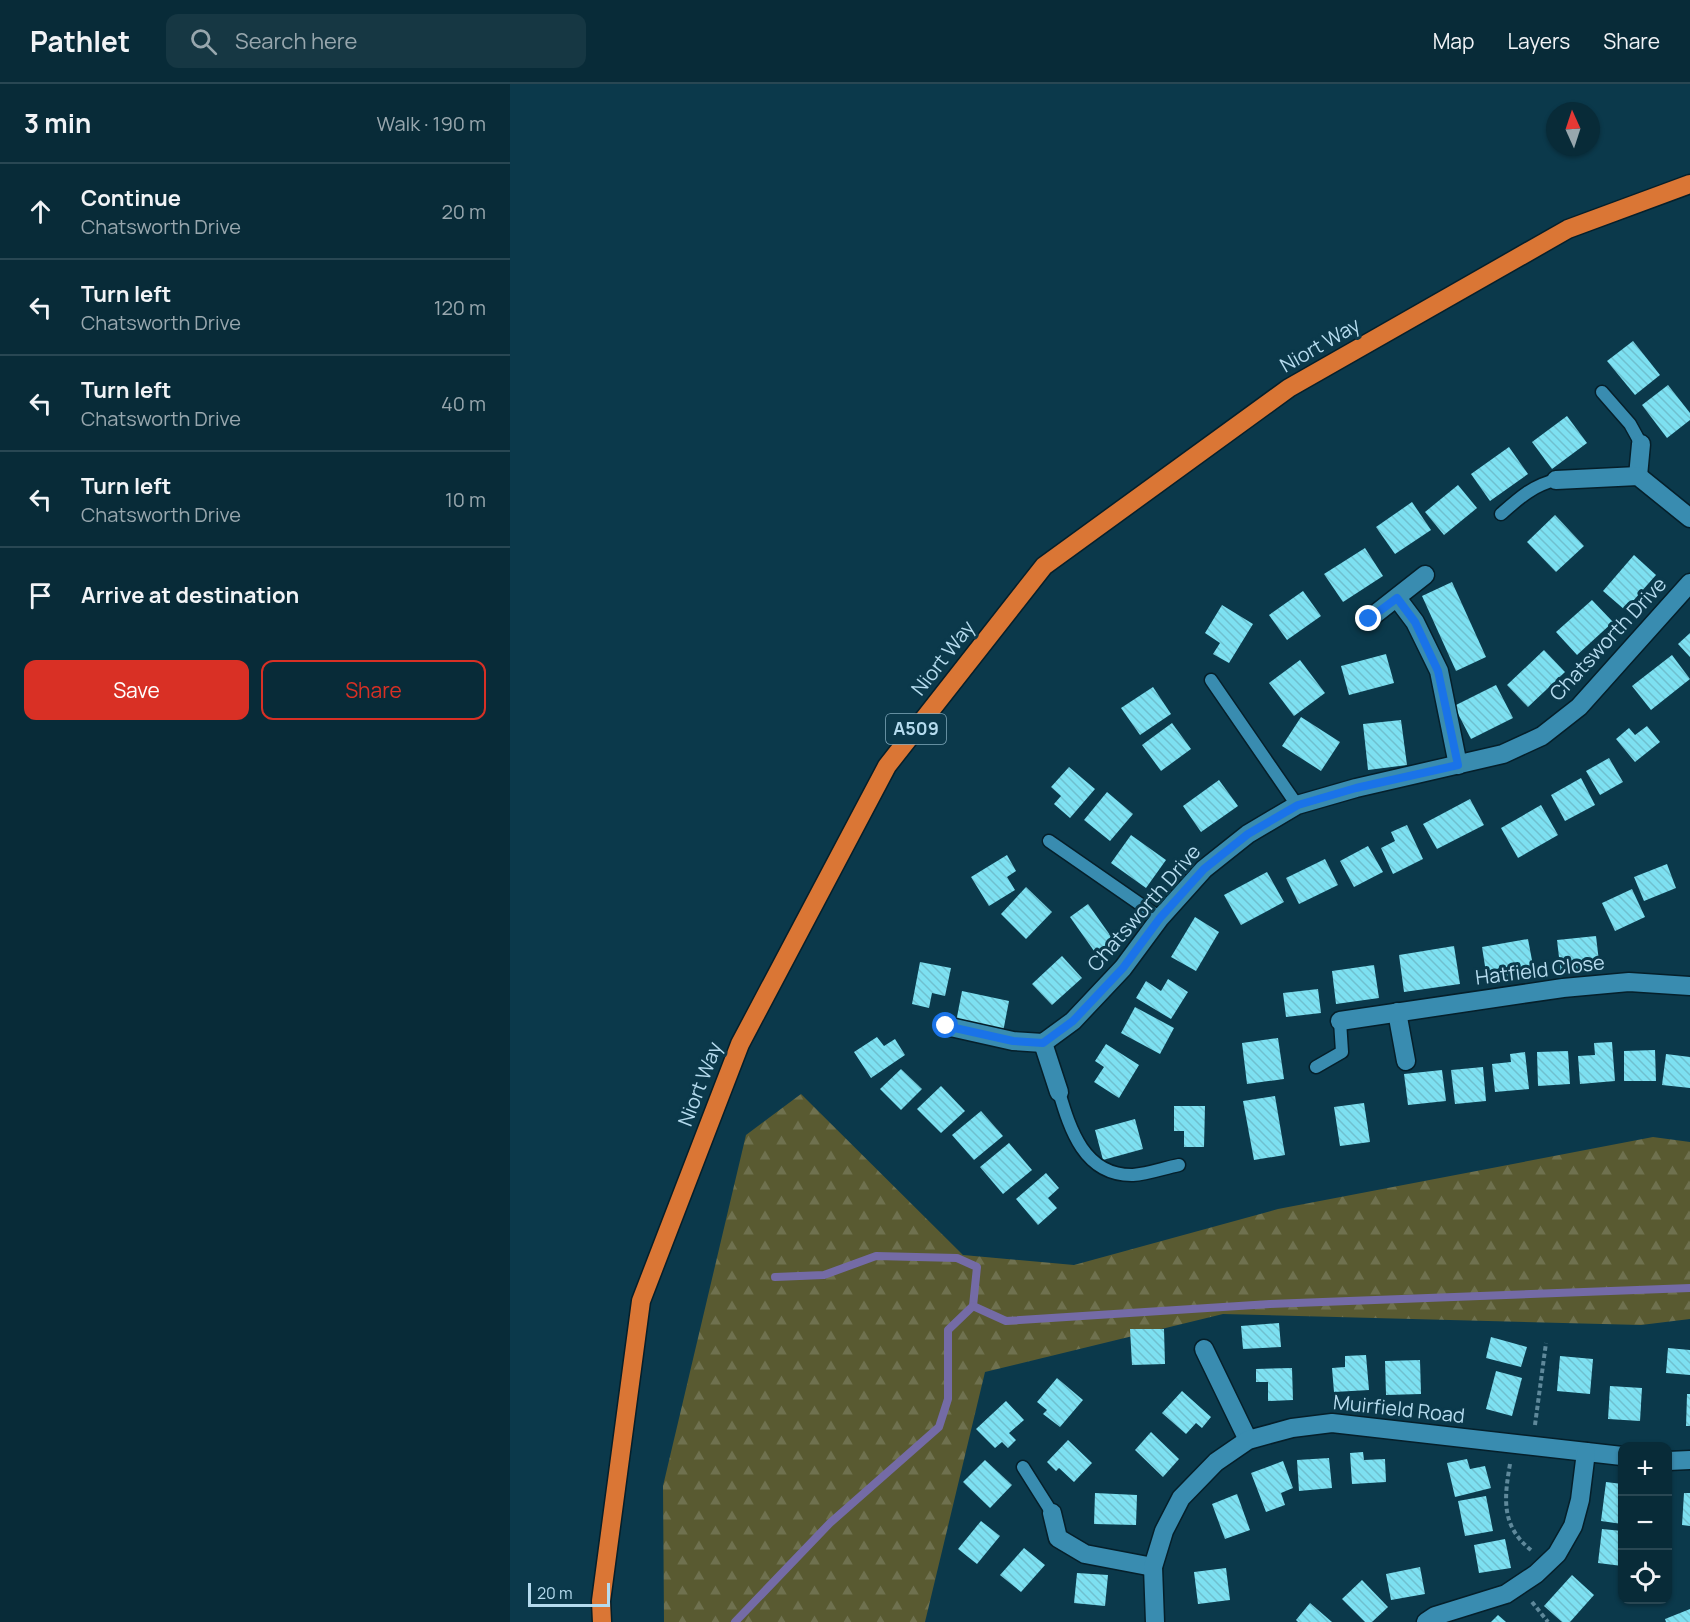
<!DOCTYPE html>
<html lang="en">
<head>
<meta charset="utf-8">
<style>
	body { margin:0; font-family:Manrope,sans-serif; background:#163743; color:#f1f3f6 }
	.controls { position:absolute; right:18px; bottom:18px; display:grid; overflow:hidden; border-radius:12px; box-shadow:0 2px 4px #0004 }
	.controls button { width:54px; height:54px; display:grid; place-items:center; padding:0; border:0; border-bottom:2px solid #294753; background:#082b38; color:#f1f3f6; font:30px sans-serif }
	.compass { position:absolute; left:1036px; top:18px; width:54px; height:54px; border-radius:50%; background:#082b38; box-shadow:0 2px 4px #0004; rotate:357deg }
	.scale { position:absolute; left:18px; bottom:15px; width:82px; box-sizing:border-box; padding-left:6px; border:3px solid #b5dbee; border-top:0; font-size:16px; line-height:21px; white-space:nowrap; color:#b5dbee; -webkit-text-stroke:4px #0b394b; paint-order:stroke }
	.stop { position:absolute; width:18px; height:18px; margin:-14px; border:4px solid #1a73e8; border-radius:50%; background:#fff }
	.stop.end { background:#1a73e8; border-color:#fff; box-shadow:0 2px 6px #0008 }
	.list { margin:0; padding:0; list-style:none }
	h2 { display:flex; justify-content:space-between; align-items:center; height:78px; margin:0; padding:0 24px; font-size:26px }
	h2 small { font-size:20px; font-weight:400; color:#98a7ae }
	.list li { display:grid; grid-template-columns:39px 1fr auto; gap:18px; align-items:center; box-sizing:border-box; height:96px; padding:0 24px; border-top:2px solid #294753 }
	.list b { display:block; font-size:22px; white-space:nowrap }
	.list p { margin:0; font-size:20px; white-space:nowrap; color:#98a7ae }
	.list em { font-size:20px; font-style:normal; color:#98a7ae }
	.actions { display:flex; gap:12px; padding:18px 24px }
	.actions a { flex:1; padding:14px 0; border:2px solid #d93025; border-radius:12px; text-align:center; font-size:21px; color:#d93025 }
	.actions .main { background:#d93025; color:#fff }
	.icon { flex:none; width:33px; height:33px; fill:none; stroke:currentColor; stroke-width:2; stroke-linecap:round; stroke-linejoin:round }
	.map { position:relative; flex:none; width:1180px; height:1538px; overflow:hidden }
	header { display:flex; align-items:center; gap:36px; box-sizing:border-box; height:84px; padding:0 30px; background:#082b38; border-bottom:2px solid #294753 }
	header strong { font-size:28px }
	nav { display:flex; gap:33px; margin-inline-start:auto; font-size:21px }
	.search { width:420px; height:54px; background:#163743; display:flex; align-items:center; gap:15px; box-sizing:border-box; padding:0 21px; border-radius:12px; color:#98a7ae; font-size:22px }
	main { display:flex }
	aside { flex:1; background:#082b38 }
	.map>svg:first-child { display:block }
</style>
</head>
<body>
<header>
<strong>Pathlet</strong>
<div class="search"><svg class="icon" aria-label="search" viewBox="0 0 24 24"><circle cx="10" cy="10" r="6"/><path d="M15 15l6 6"/></svg>Search here</div>
<nav><a>Map</a><a>Layers</a><a>Share</a></nav>
</header>
<main>
<aside>
<h2>3 min<small>Walk · 190 m</small></h2>
<ul class="list">
<li><svg class="icon" aria-label="ahead" viewBox="0 0 24 24"><path d="M12 20V5M6 11l6-6 6 6"/></svg><div><b>Continue</b><p>Chatsworth Drive</p></div><em>20 m</em></li>
<li><svg class="icon" aria-label="left" viewBox="0 0 24 24"><path d="M17 20v-9H6M10 6l-5 5 5 5"/></svg><div><b>Turn left</b><p>Chatsworth Drive</p></div><em>120 m</em></li>
<li><svg class="icon" aria-label="left" viewBox="0 0 24 24"><path d="M17 20v-9H6M10 6l-5 5 5 5"/></svg><div><b>Turn left</b><p>Chatsworth Drive</p></div><em>40 m</em></li>
<li><svg class="icon" aria-label="left" viewBox="0 0 24 24"><path d="M17 20v-9H6M10 6l-5 5 5 5"/></svg><div><b>Turn left</b><p>Chatsworth Drive</p></div><em>10 m</em></li>
<li><svg class="icon" aria-label="arrive" viewBox="0 0 24 24"><path d="M6 21V4h12l-3 4 3 4H6"/></svg><div><b>Arrive at destination</b></div></li>
</ul>
<div class="actions"><a class="main">Save</a><a>Share</a></div>
</aside>
<div class="map">
<svg width="1180" height="1538" viewBox="0 0 1180 1538">
	<defs>
		<pattern id="forest-firs" width="22" height="20" patternUnits="userSpaceOnUse" patternTransform="scale(1.5)"><rect width="22" height="20" fill="#595a31"/><path d="M5 1l3.5 6h-7zM16 11l3.5 6h-7z" fill="#6f714f"/></pattern>
		<pattern id="building-back-hatch" width="6" height="6" patternUnits="userSpaceOnUse" patternTransform="scale(1.5)"><rect width="6" height="6" fill="#7de0f1"/><path d="M-1 5l2 2M0 0l6 6M5-1l2 2" fill="none" stroke="#6fc0cf"/></pattern>
	</defs>
	<rect width="100%" height="100%" fill="#0b394b"/>
	<path fill="url(#forest-firs)" d="M 291,1010 L 453,1171 L 564,1181 L 768,1125 L 1143,1053 L 1180,1058 L 1180,1235 L 1131,1241 L 713,1230 L 475,1288 L 415,1538 L 154,1538 L 153,1402 L 236,1051 Z"/>
	<g fill="none" stroke-linecap="round" stroke-linejoin="round">
		<g stroke="#746ba6" stroke-width="8">
			<path d="M 265,1193 L 314,1191 L 366,1172 L 447,1174 L 467,1183 L 463,1222"/>
			<path d="M 225,1538 L 320,1439 L 429,1343 L 438,1315 L 438,1246 L 463,1222 L 496,1237 L 760,1220 L 1180,1204"/>
		</g>
	</g>
	<g fill="url(#building-back-hatch)">
		<path d="M 1123,257 L 1150,291 L 1125,311 L 1097,277 Z"/>
		<path d="M 1158,301 L 1180,329 L 1180,336 L 1157,354 L 1132,321 Z"/>
		<path d="M 1057,332 L 1077,359 L 1042,385 L 1022,358 Z"/>
		<path d="M 999,363 L 1018,390 L 980,417 L 961,390 Z"/>
		<path d="M 948,401 L 967,424 L 934,451 L 915,428 Z"/>
		<path d="M 902,418 L 921,446 L 885,470 L 866,443 Z"/>
		<path d="M 1045,431 L 1074,462 L 1046,488 L 1017,458 Z"/>
		<path d="M 855,464 L 873,492 L 833,518 L 814,490 Z"/>
		<path d="M 1124,471 L 1146,491 L 1115,526 L 1093,507 Z"/>
		<path d="M 942,498 L 976,573 L 946,587 L 912,512 Z"/>
		<path d="M 793,507 L 811,532 L 777,556 L 759,531 Z"/>
		<path d="M 1082,516 L 1103,538 L 1067,571 L 1046,548 Z"/>
		<path d="M 712,521 L 743,540 L 719,579 L 703,570 L 710,559 L 695,549 Z"/>
		<path d="M 1180,549 L 1180,573 L 1168,560 Z"/>
		<path d="M 1034,566 L 1055,588 L 1018,623 L 997,601 Z"/>
		<path d="M 876,570 L 884,599 L 839,611 L 831,582 Z"/>
		<path d="M 1162,571 L 1180,595 L 1141,626 L 1122,602 Z"/>
		<path d="M 790,576 L 815,609 L 784,632 L 759,599 Z"/>
		<path d="M 986,601 L 1003,634 L 961,655 L 944,622 Z"/>
		<path d="M 643,603 L 661,630 L 630,651 L 611,624 Z"/>
		<path d="M 791,633 L 830,658 L 811,687 L 772,662 Z"/>
		<path d="M 891,636 L 897,681 L 858,686 L 853,640 Z"/>
		<path d="M 662,639 L 681,665 L 651,687 L 632,661 Z"/>
		<path d="M 1137,642 L 1150,658 L 1125,678 L 1106,655 L 1119,644 L 1125,651 Z"/>
		<path d="M 1099,674 L 1113,698 L 1090,711 L 1076,687 Z"/>
		<path d="M 559,683 L 585,705 L 560,734 L 544,720 L 551,712 L 541,703 Z"/>
		<path d="M 1071,694 L 1085,721 L 1055,737 L 1041,711 Z"/>
		<path d="M 709,696 L 728,722 L 691,748 L 673,722 Z"/>
		<path d="M 597,708 L 623,730 L 600,757 L 574,736 Z"/>
		<path d="M 960,715 L 974,741 L 927,765 L 913,740 Z"/>
		<path d="M 1031,721 L 1048,751 L 1008,774 L 991,744 Z"/>
		<path d="M 897,741 L 913,775 L 883,790 L 871,764 L 885,757 L 881,748 Z"/>
		<path d="M 621,751 L 656,776 L 636,804 L 601,779 Z"/>
		<path d="M 858,762 L 873,788 L 844,803 L 830,777 Z"/>
		<path d="M 497,771 L 506,787 L 497,793 L 505,806 L 479,822 L 461,793 Z"/>
		<path d="M 815,775 L 828,801 L 789,820 L 776,794 Z"/>
		<path d="M 1157,780 L 1166,804 L 1134,817 L 1124,793 Z"/>
		<path d="M 757,788 L 774,818 L 731,841 L 714,811 Z"/>
		<path d="M 516,803 L 542,828 L 516,855 L 491,830 Z"/>
		<path d="M 1122,805 L 1135,833 L 1105,847 L 1092,819 Z"/>
		<path d="M 578,820 L 607,861 L 589,874 L 560,833 Z"/>
		<path d="M 685,833 L 709,848 L 686,887 L 661,873 Z"/>
		<path d="M 1086,852 L 1090,886 L 1051,890 L 1047,856 Z"/>
		<path d="M 1018,855 L 1024,887 L 977,895 L 972,863 Z"/>
		<path d="M 944,862 L 950,900 L 894,908 L 889,871 Z"/>
		<path d="M 552,872 L 572,894 L 542,921 L 522,900 Z"/>
		<path d="M 410,878 L 441,884 L 435,912 L 422,909 L 419,924 L 402,920 Z"/>
		<path d="M 864,881 L 869,914 L 826,920 L 822,887 Z"/>
		<path d="M 658,895 L 678,908 L 661,935 L 626,914 L 636,897 L 651,907 Z"/>
		<path d="M 808,905 L 811,929 L 776,933 L 773,909 Z"/>
		<path d="M 452,907 L 499,917 L 493,948 L 446,938 Z"/>
		<path d="M 625,923 L 664,944 L 650,970 L 611,949 Z"/>
		<path d="M 367,953 L 374,962 L 385,955 L 395,971 L 361,994 L 344,968 Z"/>
		<path d="M 768,954 L 774,995 L 737,1000 L 732,959 Z"/>
		<path d="M 1102,958 L 1105,997 L 1070,1000 L 1068,972 L 1085,971 L 1084,959 Z"/>
		<path d="M 596,960 L 629,981 L 609,1014 L 584,998 L 594,983 L 585,977 Z"/>
		<path d="M 1145,966 L 1146,997 L 1114,997 L 1114,967 Z"/>
		<path d="M 1058,967 L 1060,1000 L 1028,1002 L 1027,968 Z"/>
		<path d="M 1015,968 L 1019,1005 L 985,1008 L 982,980 L 1001,978 L 1000,970 Z"/>
		<path d="M 1156,970 L 1180,973 L 1180,1004 L 1152,1001 Z"/>
		<path d="M 973,983 L 976,1017 L 945,1020 L 941,986 Z"/>
		<path d="M 391,985 L 412,1005 L 391,1026 L 370,1005 Z"/>
		<path d="M 932,986 L 936,1017 L 898,1021 L 894,990 Z"/>
		<path d="M 431,1002 L 455,1027 L 431,1049 L 407,1025 Z"/>
		<path d="M 765,1012 L 775,1071 L 744,1076 L 733,1017 Z"/>
		<path d="M 854,1019 L 860,1058 L 830,1062 L 824,1023 Z"/>
		<path d="M 664,1022 L 695,1022 L 694,1063 L 674,1063 L 674,1047 L 664,1047 Z"/>
		<path d="M 471,1027 L 493,1052 L 464,1076 L 442,1051 Z"/>
		<path d="M 625,1035 L 633,1065 L 593,1076 L 585,1046 Z"/>
		<path d="M 499,1059 L 522,1086 L 493,1110 L 470,1083 Z"/>
		<path d="M 536,1089 L 549,1104 L 538,1114 L 547,1124 L 528,1141 L 506,1115 Z"/>
		<path d="M 769,1239 L 771,1263 L 733,1265 L 731,1242 Z"/>
		<path d="M 620,1245 L 654,1245 L 655,1280 L 622,1281 Z"/>
		<path d="M 981,1253 L 1017,1263 L 1011,1283 L 976,1274 Z"/>
		<path d="M 1158,1264 L 1180,1266 L 1180,1291 L 1156,1289 Z"/>
		<path d="M 856,1271 L 859,1306 L 824,1308 L 822,1284 L 835,1283 L 835,1272 Z"/>
		<path d="M 1050,1272 L 1083,1275 L 1080,1310 L 1047,1307 Z"/>
		<path d="M 910,1276 L 911,1310 L 876,1311 L 875,1277 Z"/>
		<path d="M 782,1284 L 783,1316 L 758,1317 L 758,1298 L 746,1298 L 746,1285 Z"/>
		<path d="M 986,1287 L 1012,1294 L 1002,1332 L 976,1325 Z"/>
		<path d="M 547,1294 L 573,1316 L 550,1343 L 533,1330 L 537,1326 L 527,1318 Z"/>
		<path d="M 1100,1302 L 1132,1304 L 1130,1337 L 1098,1335 Z"/>
		<path d="M 672,1307 L 701,1333 L 692,1344 L 686,1339 L 676,1350 L 652,1329 Z"/>
		<path d="M 1177,1310 L 1180,1310 L 1180,1342 L 1176,1342 Z"/>
		<path d="M 496,1317 L 514,1336 L 499,1349 L 506,1356 L 498,1364 L 492,1358 L 485,1364 L 466,1345 Z"/>
		<path d="M 641,1348 L 669,1375 L 653,1393 L 625,1366 Z"/>
		<path d="M 558,1356 L 582,1379 L 564,1398 L 549,1384 L 546,1387 L 537,1378 Z"/>
		<path d="M 853,1368 L 854,1376 L 875,1375 L 876,1398 L 842,1400 L 840,1369 Z"/>
		<path d="M 819,1374 L 822,1404 L 789,1407 L 787,1376 Z"/>
		<path d="M 957,1375 L 960,1385 L 975,1382 L 981,1404 L 945,1413 L 937,1379 Z"/>
		<path d="M 475,1376 L 502,1401 L 480,1424 L 453,1398 Z"/>
		<path d="M 773,1377 L 783,1404 L 771,1409 L 775,1421 L 756,1428 L 741,1389 Z"/>
		<path d="M 1096,1398 L 1112,1400 L 1112,1440 L 1091,1437 Z"/>
		<path d="M 585,1409 L 627,1411 L 626,1441 L 584,1440 Z"/>
		<path d="M 1174,1409 L 1180,1409 L 1180,1442 L 1172,1441 Z"/>
		<path d="M 727,1410 L 740,1446 L 715,1455 L 702,1420 Z"/>
		<path d="M 976,1412 L 983,1447 L 955,1452 L 948,1417 Z"/>
		<path d="M 471,1437 L 490,1452 L 467,1480 L 448,1465 Z"/>
		<path d="M 1092,1445 L 1112,1447 L 1112,1482 L 1088,1479 Z"/>
		<path d="M 995,1455 L 1001,1484 L 969,1489 L 964,1461 Z"/>
		<path d="M 514,1464 L 535,1481 L 511,1508 L 490,1491 Z"/>
		<path d="M 910,1483 L 915,1510 L 881,1516 L 876,1490 Z"/>
		<path d="M 716,1484 L 720,1516 L 688,1520 L 684,1488 Z"/>
		<path d="M 567,1489 L 598,1491 L 595,1522 L 564,1519 Z"/>
		<path d="M 1062,1491 L 1084,1511 L 1060,1538 L 1052,1538 L 1034,1522 Z"/>
		<path d="M 852,1496 L 878,1523 L 862,1538 L 855,1538 L 832,1515 Z"/>
		<path d="M 800,1519 L 822,1538 L 788,1538 L 786,1536 Z"/>
		<path d="M 1180,1525 L 1180,1538 L 1156,1538 L 1155,1535 Z"/>
		<path d="M 988,1531 L 996,1538 L 981,1538 Z"/>
	</g>
	<g fill="none" stroke-linecap="round" stroke-linejoin="round">
		<g stroke="#051f2a" stroke-width="15">
			<g id="lane">
				<path d="M 1092,308 L 1120,340 L 1131,360"/>
				<path d="M 991,430 C 1008,415 1023,401 1046,396"/>
				<path d="M 701,596 L 787,721"/>
				<path d="M 539,757 L 650,834"/>
				<path d="M 806,983 L 832,968 L 830,937"/>
				<path d="M 549,1008 C 560,1045 574,1092 623,1091 C 638,1090 654,1084 669,1081"/>
				<path d="M 513,1383 L 542,1429"/>
			</g>
		</g>
		<g stroke="#051f2a" stroke-width="21">
			<g id="street">
				<path d="M 1128,392 L 1131,360"/>
				<path d="M 1046,396 L 1128,392 L 1180,434"/>
				<path d="M 887,514 L 905,538 L 929,587 L 948,681"/>
				<path d="M 859,535 L 915,491"/>
				<path d="M 887,928 L 896,977"/>
				<path d="M 830,937 L 1053,904 L 1119,898 L 1180,902"/>
				<path d="M 436,942 L 503,957 L 533,959 L 563,937 L 613,884 L 650,834 L 694,785 L 738,750 L 787,721 L 846,704 L 993,670 L 1032,652 L 1069,623 L 1180,499"/>
				<path d="M 533,959 L 549,1008"/>
				<path d="M 694,1265 L 738,1356"/>
				<path d="M 1158,1377 L 1180,1376"/>
				<path d="M 542,1429 L 548,1454 L 575,1470 L 643,1483"/>
				<path d="M 645,1538 L 643,1483 L 654,1447 L 671,1414 L 706,1378 L 738,1356 L 782,1344 L 822,1339 L 1112,1372"/>
				<path d="M 916,1538 L 925,1532 L 996,1510 L 1026,1490 L 1047,1470 L 1063,1442 L 1070,1416 L 1076,1368"/>
			</g>
		</g>
		<g stroke="#051f2a" stroke-width="21">
			<path id="highway" d="M 92,1538 L 91,1517 L 131,1217 L 230,960 L 377,682 L 534,482 L 779,304 L 1058,145 L 1180,100"/>
		</g>
		<g stroke="#5f899b" stroke-width="4" stroke-dasharray="4.5 3" stroke-linecap="butt">
			<path d="M 1025,1341 L 1036,1259"/>
			<path d="M 1000,1380 C 994,1415 991,1442 1021,1466"/>
			<path d="M 1022,1518 L 1038,1538"/>
		</g>
		<use href="#lane" stroke="#398cb0" stroke-width="12"/>
		<use href="#street" stroke="#398cb0" stroke-width="18"/>
		<use href="#highway" stroke="#da7635" stroke-width="18"/>
	</g>
	<g fill="none" stroke-linecap="round" stroke-linejoin="round">
		<path stroke="#1a73e8" stroke-width="8" d="M 436,942 L 503,957 L 533,959 L 563,937 L 613,884 L 650,834 L 694,785 L 738,750 L 788,721 L 846,704 L 948,681 L 928,587 L 905,538 L 887,514 L 859,535"/>
	</g>
	<g text-anchor="middle" stroke-width="6" stroke-linejoin="round" paint-order="stroke">
		<rect fill="#0b394b" stroke="#82aabd" stroke-width="1.5" x="376" y="630" width="60" height="30" rx="4.5"/>
		<g font-size="18" font-weight="bold" fill="#b5dbee">
			<text x="406" y="651">A509</text>
		</g>
		<g font-size="20" fill="#b5dbee" stroke="#0b394b">
			<text transform="translate(810 261) rotate(-30)" y="7">Niort Way</text>
			<text transform="translate(1098 555) rotate(-47)" y="7">Chatsworth Drive</text>
			<text transform="translate(433 574) rotate(-52)" y="7">Niort Way</text>
			<text transform="translate(634 824) rotate(-49)" y="7">Chatsworth Drive</text>
			<text transform="translate(1030 886) rotate(-7)" y="7">Hatfield Close</text>
			<text transform="translate(190 1000) rotate(-69)" y="7">Niort Way</text>
			<text transform="translate(889 1325) rotate(6)" y="7">Muirfield Road</text>
		</g>
	</g>
</svg>
<div class="controls">
<button>+</button>
<button>−</button>
<button><svg class="icon" aria-label="locate" viewBox="0 0 24 24"><circle cx="12" cy="12" r="6"/><path d="M12 2v4M12 18v4M2 12h4M18 12h4"/></svg></button>
</div>
<svg class="compass" viewBox="-18 -18 36 36"><path d="M0-13l5 13h-10z" fill="#e53935"/><path d="M0 13l5-13h-10z" fill="#98a7ae"/></svg>
<div class="scale">20 m</div>
<div class="stop" style="left:436px;top:942px"></div>
<div class="stop end" style="left:859px;top:535px"></div>
</div>
</main>
</body>
</html>
